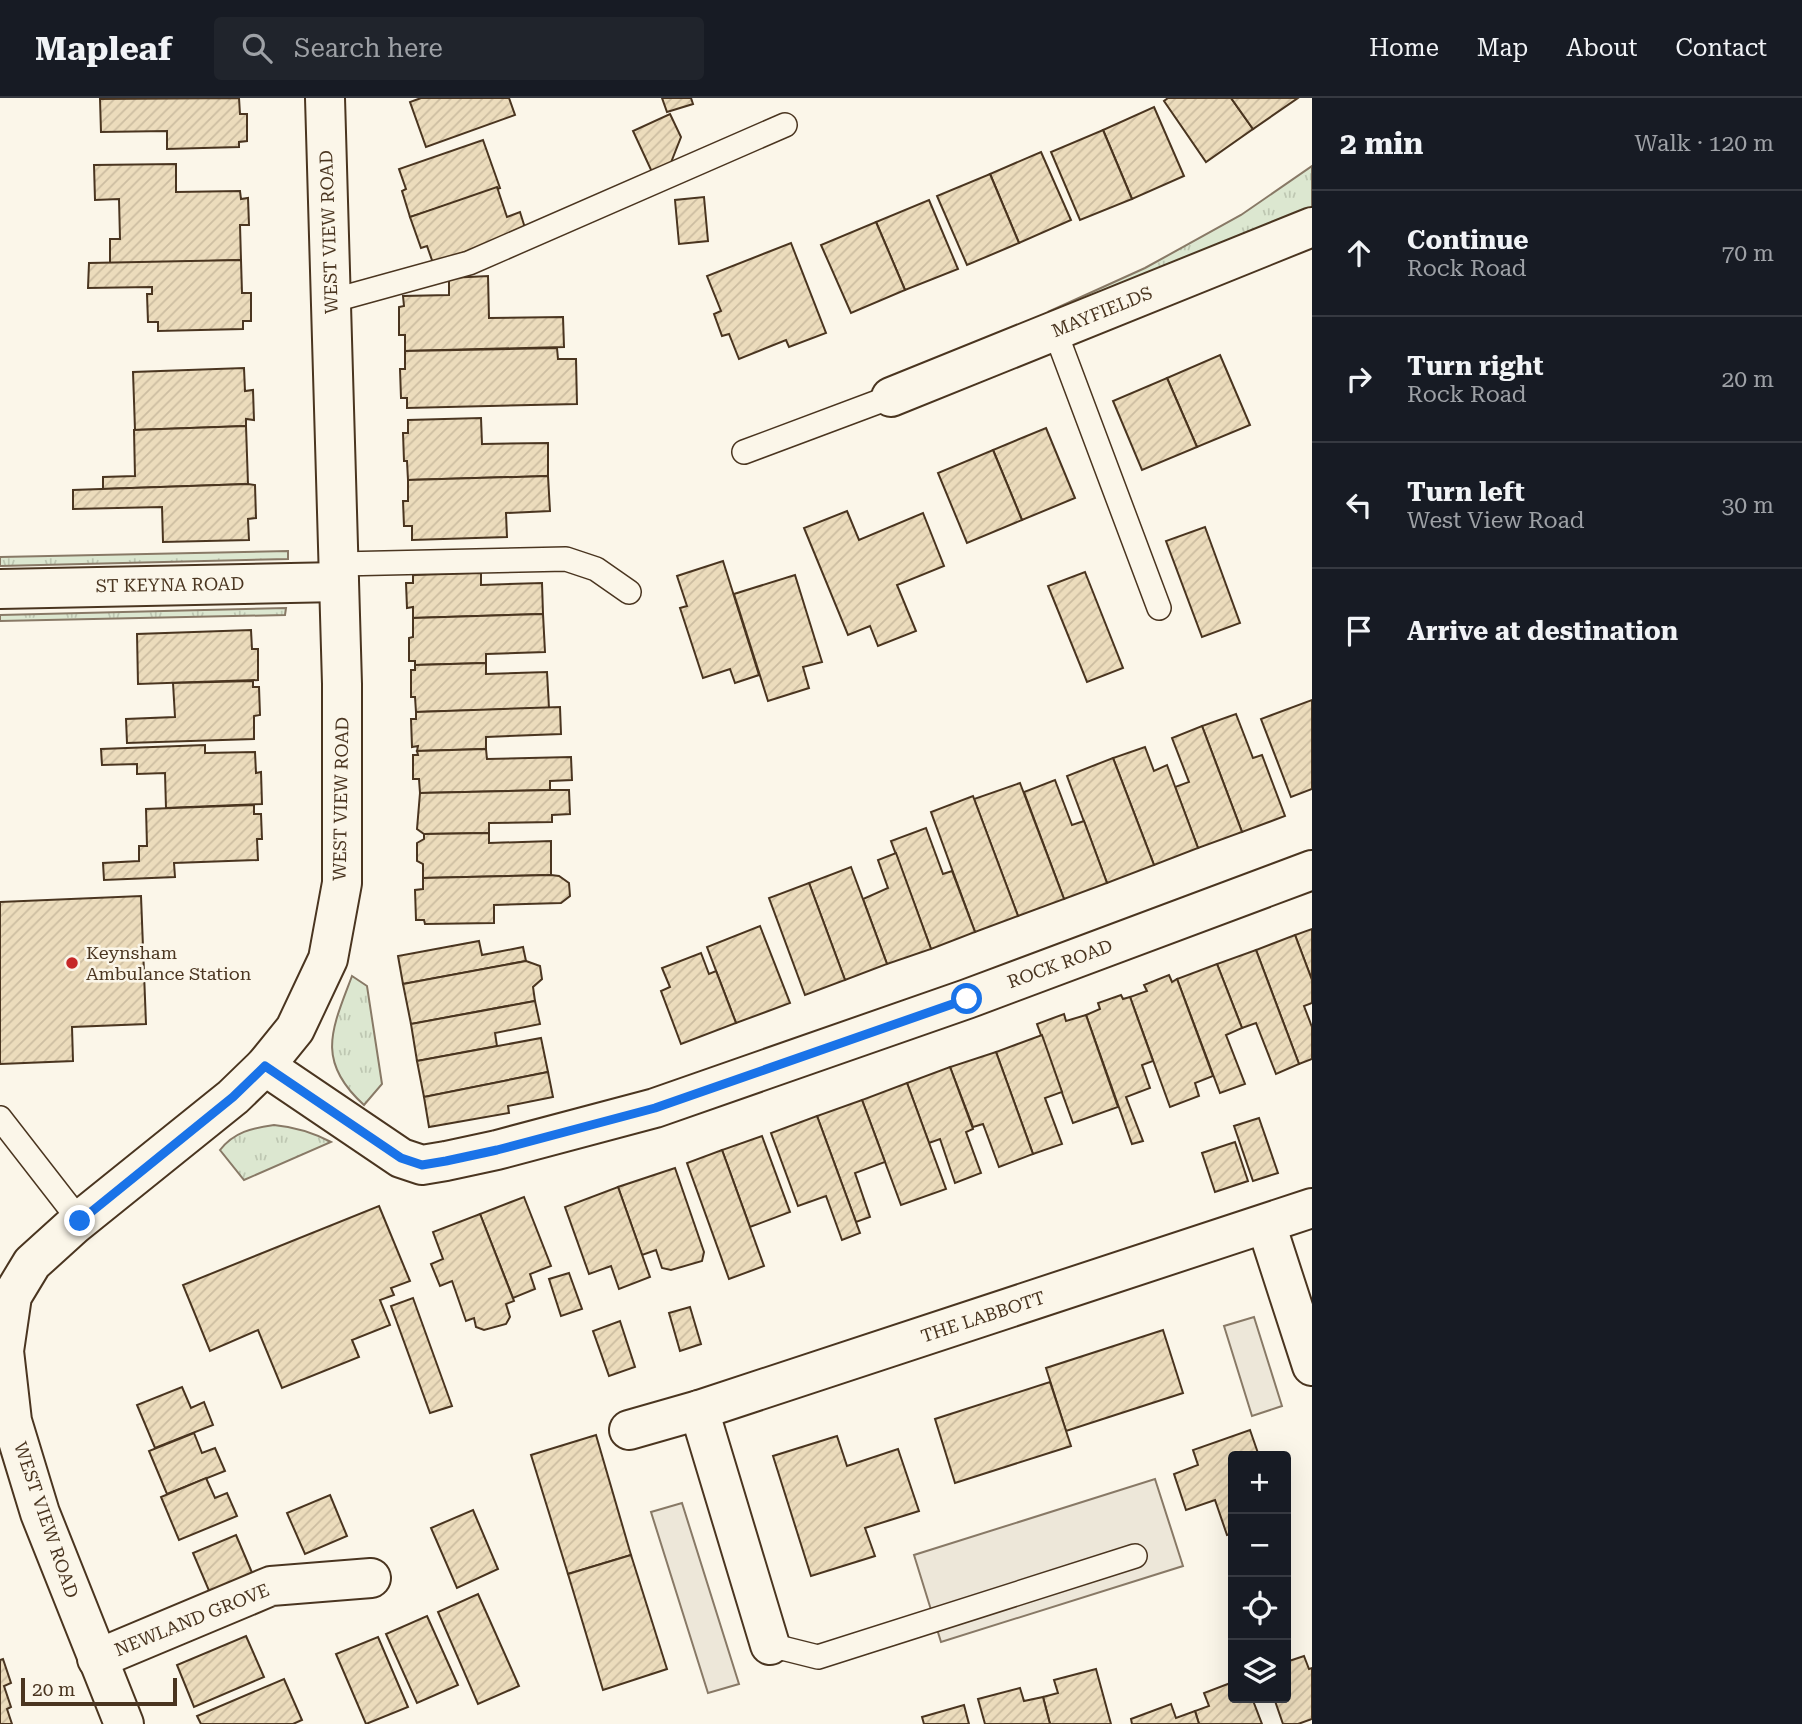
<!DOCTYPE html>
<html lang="en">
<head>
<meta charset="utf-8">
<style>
	body { margin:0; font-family:"Roboto Serif",serif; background:#20242c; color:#f1f3f6 }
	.controls { position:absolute; right:21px; bottom:21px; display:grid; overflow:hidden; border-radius:7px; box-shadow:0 7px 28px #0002 }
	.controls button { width:63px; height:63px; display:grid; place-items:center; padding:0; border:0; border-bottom:2px solid #363941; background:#171b24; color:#f1f3f6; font:35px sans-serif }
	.scale { position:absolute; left:21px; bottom:18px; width:156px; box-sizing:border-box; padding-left:7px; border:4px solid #4a3520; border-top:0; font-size:19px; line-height:24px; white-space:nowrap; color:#4a3520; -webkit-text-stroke:5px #fbf6e9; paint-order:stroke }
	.stop { position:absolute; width:21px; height:21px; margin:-16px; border:5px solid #1a73e8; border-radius:50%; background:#fff }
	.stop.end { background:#1a73e8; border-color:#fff; box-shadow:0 2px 7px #0008 }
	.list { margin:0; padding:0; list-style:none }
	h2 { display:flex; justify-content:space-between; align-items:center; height:91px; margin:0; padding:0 28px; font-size:30px }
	h2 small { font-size:23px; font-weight:400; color:#9ea1a6 }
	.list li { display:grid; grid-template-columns:46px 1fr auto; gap:21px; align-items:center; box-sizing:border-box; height:126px; padding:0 28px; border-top:2px solid #363941 }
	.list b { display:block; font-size:26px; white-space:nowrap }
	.list p { margin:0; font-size:23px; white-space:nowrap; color:#9ea1a6 }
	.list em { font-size:23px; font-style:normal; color:#9ea1a6 }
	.icon { flex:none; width:38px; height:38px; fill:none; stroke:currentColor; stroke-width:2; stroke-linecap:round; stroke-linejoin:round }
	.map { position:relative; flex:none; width:1312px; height:1626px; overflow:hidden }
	header { display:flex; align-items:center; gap:42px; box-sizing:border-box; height:98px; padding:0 35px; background:#171b24; border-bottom:2px solid #363941 }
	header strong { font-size:33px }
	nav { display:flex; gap:38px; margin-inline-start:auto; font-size:24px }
	.search { width:490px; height:63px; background:#20242c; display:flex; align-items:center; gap:18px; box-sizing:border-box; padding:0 24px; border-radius:7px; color:#9ea1a6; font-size:26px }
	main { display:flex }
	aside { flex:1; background:#171b24 }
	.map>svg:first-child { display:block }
</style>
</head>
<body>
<header>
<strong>Mapleaf</strong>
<div class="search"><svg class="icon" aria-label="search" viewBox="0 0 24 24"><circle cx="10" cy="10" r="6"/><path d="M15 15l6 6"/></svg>Search here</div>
<nav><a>Home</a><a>Map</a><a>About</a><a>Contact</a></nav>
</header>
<main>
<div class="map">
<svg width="1312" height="1626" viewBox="0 0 1312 1626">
	<defs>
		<pattern id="grass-tufts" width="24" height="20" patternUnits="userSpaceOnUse" patternTransform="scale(1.75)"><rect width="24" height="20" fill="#dce7d0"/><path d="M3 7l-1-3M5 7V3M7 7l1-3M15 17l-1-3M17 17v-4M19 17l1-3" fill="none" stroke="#bec7b2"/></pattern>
		<pattern id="building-hatch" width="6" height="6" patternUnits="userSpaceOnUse" patternTransform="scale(1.75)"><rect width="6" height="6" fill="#ecdcbc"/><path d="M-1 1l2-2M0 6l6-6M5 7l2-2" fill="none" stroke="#ccbda1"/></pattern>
	</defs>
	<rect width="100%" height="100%" fill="#fbf6e9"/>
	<g fill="url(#grass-tufts)" stroke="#887966" stroke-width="2">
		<path d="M 1312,68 L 1312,113 L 1059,215 L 1050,213 L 1145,170 L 1241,117 Z"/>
		<path d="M 288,453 L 288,461 L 0,468 L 0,459 Z"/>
		<path d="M 286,510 L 285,517 L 0,523 L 0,517 Z"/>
		<path d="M 352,878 L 367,888 L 382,986 L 364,1007 C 315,963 332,931 352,878 Z"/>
		<path d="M 274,1027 C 295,1029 312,1034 331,1044 L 244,1082 L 220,1052 C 234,1034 252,1030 274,1027 Z"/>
	</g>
	<g fill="#ede7d9" stroke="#887966" stroke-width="2">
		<path d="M 1254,1219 L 1282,1308 L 1252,1318 L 1224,1228 Z"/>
		<path d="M 1155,1381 L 1183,1468 L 941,1544 L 914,1457 Z"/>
		<path d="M 682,1405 L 739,1586 L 708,1595 L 651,1414 Z"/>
	</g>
	<g fill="url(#building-hatch)" stroke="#4a3520" stroke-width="2">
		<path d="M 239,0 L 240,16 L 247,16 L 247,43 L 239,44 L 239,49 L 167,51 L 167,33 L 101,34 L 100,1 Z"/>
		<path d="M 421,0 L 509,0 L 515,17 L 426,49 L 410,4 Z"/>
		<path d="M 662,0 L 691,0 L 693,6 L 667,14 Z"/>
		<path d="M 1168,0 L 1231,0 L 1253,31 L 1206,64 L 1164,3 Z"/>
		<path d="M 1231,0 L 1298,0 L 1253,31 Z"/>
		<path d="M 1154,9 L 1184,78 L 1132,101 L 1103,32 Z"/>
		<path d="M 670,16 L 681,39 L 670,67 L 652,74 L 633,33 Z"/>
		<path d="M 1103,32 L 1132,101 L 1080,122 L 1051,54 Z"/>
		<path d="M 483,42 L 500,90 L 410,119 L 402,93 L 406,91 L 399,71 Z"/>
		<path d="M 1041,54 L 1071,122 L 1019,145 L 990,76 Z"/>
		<path d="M 176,66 L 176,94 L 240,93 L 241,101 L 248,100 L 249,127 L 240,127 L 241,162 L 110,166 L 110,141 L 120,141 L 119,101 L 95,102 L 94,67 Z"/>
		<path d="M 990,76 L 1019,145 L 967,167 L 937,98 Z"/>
		<path d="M 497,89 L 507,119 L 520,114 L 526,133 L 433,165 L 427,148 L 421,150 L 410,119 Z"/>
		<path d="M 704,99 L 708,143 L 679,146 L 675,102 Z"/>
		<path d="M 929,102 L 958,171 L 905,192 L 876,124 Z"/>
		<path d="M 876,124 L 905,192 L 851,215 L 821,147 Z"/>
		<path d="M 791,145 L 826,235 L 789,249 L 786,242 L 739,261 L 729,236 L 722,238 L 714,216 L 721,213 L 707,178 Z"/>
		<path d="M 241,162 L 242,195 L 251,195 L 251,223 L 243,223 L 243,231 L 158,233 L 158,224 L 148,224 L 147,196 L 152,196 L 152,189 L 88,190 L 89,165 Z"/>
		<path d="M 488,178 L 489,220 L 563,219 L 564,249 L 405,253 L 405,237 L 399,237 L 399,209 L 404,208 L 403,198 L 449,197 L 449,180 Z"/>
		<path d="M 557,250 L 558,261 L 576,261 L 577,306 L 407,310 L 407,300 L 401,300 L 400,271 L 405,271 L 405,253 Z"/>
		<path d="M 1220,257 L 1250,327 L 1197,349 L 1167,280 Z"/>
		<path d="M 244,270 L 245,293 L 253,292 L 254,322 L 246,321 L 246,328 L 135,332 L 133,274 Z"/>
		<path d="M 1167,280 L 1197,349 L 1142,372 L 1113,303 Z"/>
		<path d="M 481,320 L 482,346 L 548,345 L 548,378 L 408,382 L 407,363 L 404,363 L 403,335 L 408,335 L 408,322 Z"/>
		<path d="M 246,328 L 248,386 L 103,391 L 103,379 L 135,378 L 134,332 Z"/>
		<path d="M 1046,330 L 1075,400 L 1022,422 L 993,352 Z"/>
		<path d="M 993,352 L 1022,422 L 967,445 L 938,375 Z"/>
		<path d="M 548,378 L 550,413 L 506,415 L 507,439 L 412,442 L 412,428 L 404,428 L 403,403 L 408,403 L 408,382 Z"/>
		<path d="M 248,386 L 255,387 L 256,420 L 248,421 L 249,442 L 163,444 L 162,409 L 73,411 L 73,392 Z"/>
		<path d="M 847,413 L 859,442 L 923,415 L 944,468 L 897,487 L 916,533 L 878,548 L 870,528 L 848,537 L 804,430 Z"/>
		<path d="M 1205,429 L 1240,525 L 1202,539 L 1166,443 Z"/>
		<path d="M 723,463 L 759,577 L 735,585 L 730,571 L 703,580 L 680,510 L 687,508 L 677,478 Z"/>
		<path d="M 1085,474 L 1123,570 L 1087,584 L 1048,488 Z"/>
		<path d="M 481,475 L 481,487 L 542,485 L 543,516 L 413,520 L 413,509 L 407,510 L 406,485 L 413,485 L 413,477 Z"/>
		<path d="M 795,477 L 822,564 L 803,569 L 809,590 L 768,603 L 734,496 Z"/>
		<path d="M 543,516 L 545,554 L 486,556 L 486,565 L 415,567 L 415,563 L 409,563 L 409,540 L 413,539 L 413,520 Z"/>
		<path d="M 251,532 L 252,551 L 258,551 L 258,582 L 138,586 L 137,536 Z"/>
		<path d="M 486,565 L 486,576 L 547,574 L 549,610 L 416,614 L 415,599 L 411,599 L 411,572 L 415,572 L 415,567 Z"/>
		<path d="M 253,583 L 253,589 L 259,589 L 260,617 L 254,618 L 254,641 L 127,645 L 126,621 L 175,619 L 173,585 Z"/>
		<path d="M 1312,602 L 1312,691 L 1291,699 L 1261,621 Z"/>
		<path d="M 560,609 L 561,636 L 486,639 L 486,651 L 417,653 L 418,648 L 412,649 L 411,621 L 416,621 L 416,614 Z"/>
		<path d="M 1236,616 L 1253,660 L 1262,657 L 1285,718 L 1242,734 L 1202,628 Z"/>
		<path d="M 1202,628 L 1242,734 L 1198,750 L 1175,689 L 1189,684 L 1172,640 Z"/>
		<path d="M 205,647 L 205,655 L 255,654 L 256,675 L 261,674 L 262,706 L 166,710 L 165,675 L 137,676 L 137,666 L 102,667 L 101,651 Z"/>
		<path d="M 1145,649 L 1154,673 L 1167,667 L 1198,750 L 1154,767 L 1113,660 Z"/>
		<path d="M 486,651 L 487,661 L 571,659 L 572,682 L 550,683 L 550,692 L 420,695 L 419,681 L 413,681 L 413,657 L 418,657 L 417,653 Z"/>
		<path d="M 1113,660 L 1154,767 L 1107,785 L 1067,678 Z"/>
		<path d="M 1055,682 L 1072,727 L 1084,723 L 1107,785 L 1064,801 L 1024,694 Z"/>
		<path d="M 1020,685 L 1064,801 L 1018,818 L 974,701 Z"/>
		<path d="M 550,692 L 569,692 L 570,716 L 552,717 L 552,724 L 489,725 L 489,735 L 424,736 L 417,731 L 420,695 Z"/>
		<path d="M 973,698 L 1018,818 L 975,834 L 931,714 Z"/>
		<path d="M 254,707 L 254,716 L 261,716 L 262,741 L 257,741 L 258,762 L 174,765 L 175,779 L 104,782 L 103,765 L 139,763 L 139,748 L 147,748 L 146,711 Z"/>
		<path d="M 926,730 L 943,776 L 952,773 L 975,834 L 931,851 L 891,743 Z"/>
		<path d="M 489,735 L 489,745 L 551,743 L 551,777 L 423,780 L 423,766 L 417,763 L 417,745 L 424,741 L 424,736 Z"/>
		<path d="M 896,755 L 931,851 L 887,866 L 863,801 L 888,790 L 878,762 Z"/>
		<path d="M 851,769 L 887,866 L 845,882 L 809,785 Z"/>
		<path d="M 551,777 L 559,778 L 569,785 L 570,798 L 561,805 L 494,807 L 494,825 L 425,826 L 424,822 L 416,822 L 415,792 L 423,791 L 423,780 Z"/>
		<path d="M 809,785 L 845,882 L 805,897 L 769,800 Z"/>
		<path d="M 141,798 L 146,926 L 72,929 L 73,963 L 0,966 L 0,804 Z"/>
		<path d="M 760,828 L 790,905 L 736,925 L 707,849 Z"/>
		<path d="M 1312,831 L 1312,882 L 1295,837 Z"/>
		<path d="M 1295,837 L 1312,882 L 1312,905 L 1304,908 L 1312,929 L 1312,961 L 1299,966 L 1256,852 Z"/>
		<path d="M 479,843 L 482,857 L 523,849 L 526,863 L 403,886 L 398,858 Z"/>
		<path d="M 1256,852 L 1299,966 L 1276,976 L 1256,925 L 1242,930 L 1217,866 Z"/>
		<path d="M 701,855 L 709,876 L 716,873 L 736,925 L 681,946 L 661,893 L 670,889 L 662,870 Z"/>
		<path d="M 526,863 L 540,868 L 542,881 L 533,889 L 535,903 L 411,926 L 403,886 Z"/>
		<path d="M 1217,866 L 1242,930 L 1226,937 L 1245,986 L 1220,995 L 1177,881 Z"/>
		<path d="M 1169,877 L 1172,884 L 1177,881 L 1213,978 L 1195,985 L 1199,998 L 1170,1009 L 1130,899 L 1147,893 L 1144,887 Z"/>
		<path d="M 1121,897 L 1123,901 L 1130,899 L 1153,963 L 1142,967 L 1150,990 L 1126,999 L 1143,1043 L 1132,1046 L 1086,917 L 1100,911 L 1098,905 Z"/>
		<path d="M 535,903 L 540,926 L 495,935 L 497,948 L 417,963 L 411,926 Z"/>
		<path d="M 1064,916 L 1066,923 L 1086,917 L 1118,1009 L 1073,1025 L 1037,926 Z"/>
		<path d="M 1042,937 L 1062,994 L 1045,1000 L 1062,1046 L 1033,1056 L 996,954 Z"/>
		<path d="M 541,940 L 548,974 L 424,999 L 417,963 Z"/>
		<path d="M 996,954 L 1033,1056 L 999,1069 L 983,1026 L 973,1029 L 950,969 Z"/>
		<path d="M 950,969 L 973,1031 L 966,1034 L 981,1075 L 955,1085 L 940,1041 L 929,1045 L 907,985 Z"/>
		<path d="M 548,974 L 553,999 L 508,1008 L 509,1015 L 429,1029 L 424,999 Z"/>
		<path d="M 907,985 L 946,1091 L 901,1107 L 862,1002 Z"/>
		<path d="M 862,1002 L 885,1064 L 855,1075 L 870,1119 L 856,1124 L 817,1018 Z"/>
		<path d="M 817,1018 L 860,1135 L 842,1142 L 826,1098 L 798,1108 L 771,1035 Z"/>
		<path d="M 1259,1020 L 1278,1075 L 1253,1083 L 1234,1028 Z"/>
		<path d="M 762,1038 L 790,1114 L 750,1129 L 722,1052 Z"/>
		<path d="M 1235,1044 L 1248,1083 L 1215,1094 L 1202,1055 Z"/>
		<path d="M 722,1052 L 764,1168 L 729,1181 L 687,1065 Z"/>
		<path d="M 675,1070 L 704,1154 L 702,1163 L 671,1172 L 662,1170 L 656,1152 L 642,1157 L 618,1089 Z"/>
		<path d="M 618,1089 L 650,1179 L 619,1191 L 611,1168 L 589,1176 L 565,1109 Z"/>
		<path d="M 524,1099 L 551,1168 L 530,1176 L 535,1191 L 513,1200 L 480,1116 Z"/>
		<path d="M 379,1108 L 410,1183 L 391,1190 L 394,1197 L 380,1202 L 390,1227 L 352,1242 L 359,1259 L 282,1290 L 258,1232 L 210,1253 L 183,1187 Z"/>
		<path d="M 480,1116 L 514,1203 L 506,1206 L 510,1219 L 506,1226 L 484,1232 L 476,1229 L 474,1220 L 466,1223 L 452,1183 L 440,1188 L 431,1166 L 443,1161 L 433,1134 Z"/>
		<path d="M 569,1175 L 582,1211 L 561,1218 L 549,1181 Z"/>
		<path d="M 413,1200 L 452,1308 L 430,1315 L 391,1208 Z"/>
		<path d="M 690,1209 L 701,1246 L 680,1253 L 669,1215 Z"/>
		<path d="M 620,1223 L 635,1269 L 609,1278 L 593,1233 Z"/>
		<path d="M 1163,1232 L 1183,1295 L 1066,1333 L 1046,1270 Z"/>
		<path d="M 1050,1284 L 1071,1348 L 955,1385 L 935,1321 Z"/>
		<path d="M 182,1289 L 191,1310 L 204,1304 L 213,1327 L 155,1350 L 137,1307 Z"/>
		<path d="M 1250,1332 L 1259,1358 L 1233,1358 L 1233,1435 L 1227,1437 L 1215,1402 L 1186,1412 L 1174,1376 L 1198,1367 L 1193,1352 Z"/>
		<path d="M 194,1335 L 202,1355 L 215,1350 L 225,1373 L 167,1396 L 149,1353 Z"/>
		<path d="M 596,1337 L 631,1457 L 568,1476 L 531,1357 Z"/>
		<path d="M 837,1338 L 847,1368 L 898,1351 L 919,1413 L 865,1430 L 875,1458 L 811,1478 L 773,1358 Z"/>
		<path d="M 206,1380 L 215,1400 L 227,1395 L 237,1418 L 179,1442 L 161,1399 Z"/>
		<path d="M 330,1397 L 347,1438 L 305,1456 L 287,1415 Z"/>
		<path d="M 473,1412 L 498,1471 L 457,1490 L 431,1430 Z"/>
		<path d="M 236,1437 L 253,1477 L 210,1495 L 193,1455 Z"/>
		<path d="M 631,1457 L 667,1571 L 603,1592 L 568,1476 Z"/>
		<path d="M 478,1496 L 519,1588 L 478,1606 L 438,1514 Z"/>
		<path d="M 427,1518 L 458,1587 L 417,1605 L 386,1536 Z"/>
		<path d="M 246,1538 L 264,1579 L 194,1609 L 177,1567 Z"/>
		<path d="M 378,1539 L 408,1609 L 366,1626 L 336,1556 Z"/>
		<path d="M 1304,1558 L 1309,1571 L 1312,1570 L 1312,1621 L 1298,1626 L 1283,1626 L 1274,1600 L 1286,1600 L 1286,1564 Z"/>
		<path d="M 3,1561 L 11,1585 L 4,1588 L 11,1609 L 7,1611 L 12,1626 L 0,1626 L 0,1562 Z"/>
		<path d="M 1096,1571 L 1111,1626 L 1050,1626 L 1043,1599 L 1058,1595 L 1054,1582 Z"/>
		<path d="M 284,1581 L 302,1622 L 293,1626 L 201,1626 L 197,1618 Z"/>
		<path d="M 1233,1584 L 1233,1600 L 1252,1600 L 1262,1626 L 1199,1626 L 1195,1613 L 1209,1608 L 1204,1595 Z"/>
		<path d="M 1020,1590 L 1024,1603 L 1043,1599 L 1050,1626 L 985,1626 L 978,1601 Z"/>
		<path d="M 1171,1606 L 1176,1620 L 1195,1613 L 1199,1626 L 1132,1626 L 1131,1621 Z"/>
		<path d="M 964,1607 L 969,1626 L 924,1626 L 922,1619 Z"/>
	</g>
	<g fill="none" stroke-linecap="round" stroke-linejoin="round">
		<g stroke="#4a3520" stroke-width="26">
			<g id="lane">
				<path d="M 331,203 L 469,165 L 785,27"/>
				<path d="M 1055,233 L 1159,510"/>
				<path d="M 744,354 L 891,299"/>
				<path d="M 339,466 L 566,461 L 596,471 L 629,494"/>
				<path d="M 0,1020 L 80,1123"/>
				<path d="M 770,1547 L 818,1559 L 1135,1458"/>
			</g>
		</g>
		<g stroke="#4a3520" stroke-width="42">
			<g id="street">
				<path d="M 891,299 L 1312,129"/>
				<path d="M 0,491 L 339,484"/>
				<path d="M 265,968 L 401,1060 L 422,1067 L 446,1063 L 497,1052 L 655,1010 L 967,901 L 1312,772"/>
				<path d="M 1266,1126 L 1312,1268"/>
				<path d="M 699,1312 L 770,1547"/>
				<path d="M 629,1332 L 699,1312 L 1312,1110"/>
				<path d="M 97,1561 L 271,1488 L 371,1480"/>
				<path d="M 124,1626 L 40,1415 L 12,1323 L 4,1253 L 12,1198 L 32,1165 L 74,1127 L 233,999 L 265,968 L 295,931 L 328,861 L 342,785 L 342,586 L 325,0"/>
			</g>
		</g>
		<use href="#lane" stroke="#fbf6e9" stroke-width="23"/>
		<use href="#street" stroke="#fbf6e9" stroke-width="38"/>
	</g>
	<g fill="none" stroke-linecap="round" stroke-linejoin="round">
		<path stroke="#1a73e8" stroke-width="9" d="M 80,1123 L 233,999 L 265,968 L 401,1060 L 422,1067 L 446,1063 L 497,1052 L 655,1010 L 967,901"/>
	</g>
	<circle fill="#c62828" stroke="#fbf6e9" stroke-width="2.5" cx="72" cy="865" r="7"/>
	<g text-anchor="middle" stroke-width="5" stroke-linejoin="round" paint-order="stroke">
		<g font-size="18" fill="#4a3520" stroke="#fbf6e9">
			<text transform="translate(329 134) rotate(-92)" y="6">WEST VIEW ROAD</text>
			<text transform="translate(1102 214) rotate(-22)" y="6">MAYFIELDS</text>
			<text transform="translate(170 487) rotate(-1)" y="6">ST KEYNA ROAD</text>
			<text transform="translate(341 701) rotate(-89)" y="6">WEST VIEW ROAD</text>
			<text transform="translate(1060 866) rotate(-20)" y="6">ROCK ROAD</text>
			<text transform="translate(983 1219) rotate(-18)" y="6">THE LABBOTT</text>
			<text transform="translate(46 1422) rotate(71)" y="6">WEST VIEW ROAD</text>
			<text transform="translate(192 1522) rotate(-22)" y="6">NEWLAND GROVE</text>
		</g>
		<g font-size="18" fill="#4a3520" stroke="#fbf6e9" text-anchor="start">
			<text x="86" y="861">Keynsham<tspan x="86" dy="21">Ambulance Station</tspan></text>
		</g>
	</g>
</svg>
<div class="controls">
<button>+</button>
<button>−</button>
<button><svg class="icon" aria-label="locate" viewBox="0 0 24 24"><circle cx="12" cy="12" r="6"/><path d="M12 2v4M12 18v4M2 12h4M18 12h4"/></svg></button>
<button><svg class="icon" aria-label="layers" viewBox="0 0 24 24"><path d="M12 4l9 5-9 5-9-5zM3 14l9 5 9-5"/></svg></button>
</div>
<div class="scale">20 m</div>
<div class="stop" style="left:967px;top:901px"></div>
<div class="stop end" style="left:80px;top:1123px"></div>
</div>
<aside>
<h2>2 min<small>Walk · 120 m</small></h2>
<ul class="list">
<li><svg class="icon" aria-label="ahead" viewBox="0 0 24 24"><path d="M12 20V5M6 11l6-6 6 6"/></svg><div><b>Continue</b><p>Rock Road</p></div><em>70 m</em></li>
<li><svg class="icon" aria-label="right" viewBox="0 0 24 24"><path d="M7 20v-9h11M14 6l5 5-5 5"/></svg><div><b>Turn right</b><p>Rock Road</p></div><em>20 m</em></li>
<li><svg class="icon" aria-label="left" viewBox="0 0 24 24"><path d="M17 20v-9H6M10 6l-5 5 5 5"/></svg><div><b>Turn left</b><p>West View Road</p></div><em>30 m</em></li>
<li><svg class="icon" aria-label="arrive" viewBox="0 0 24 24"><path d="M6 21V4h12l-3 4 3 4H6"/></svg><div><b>Arrive at destination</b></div></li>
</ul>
</aside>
</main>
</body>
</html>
